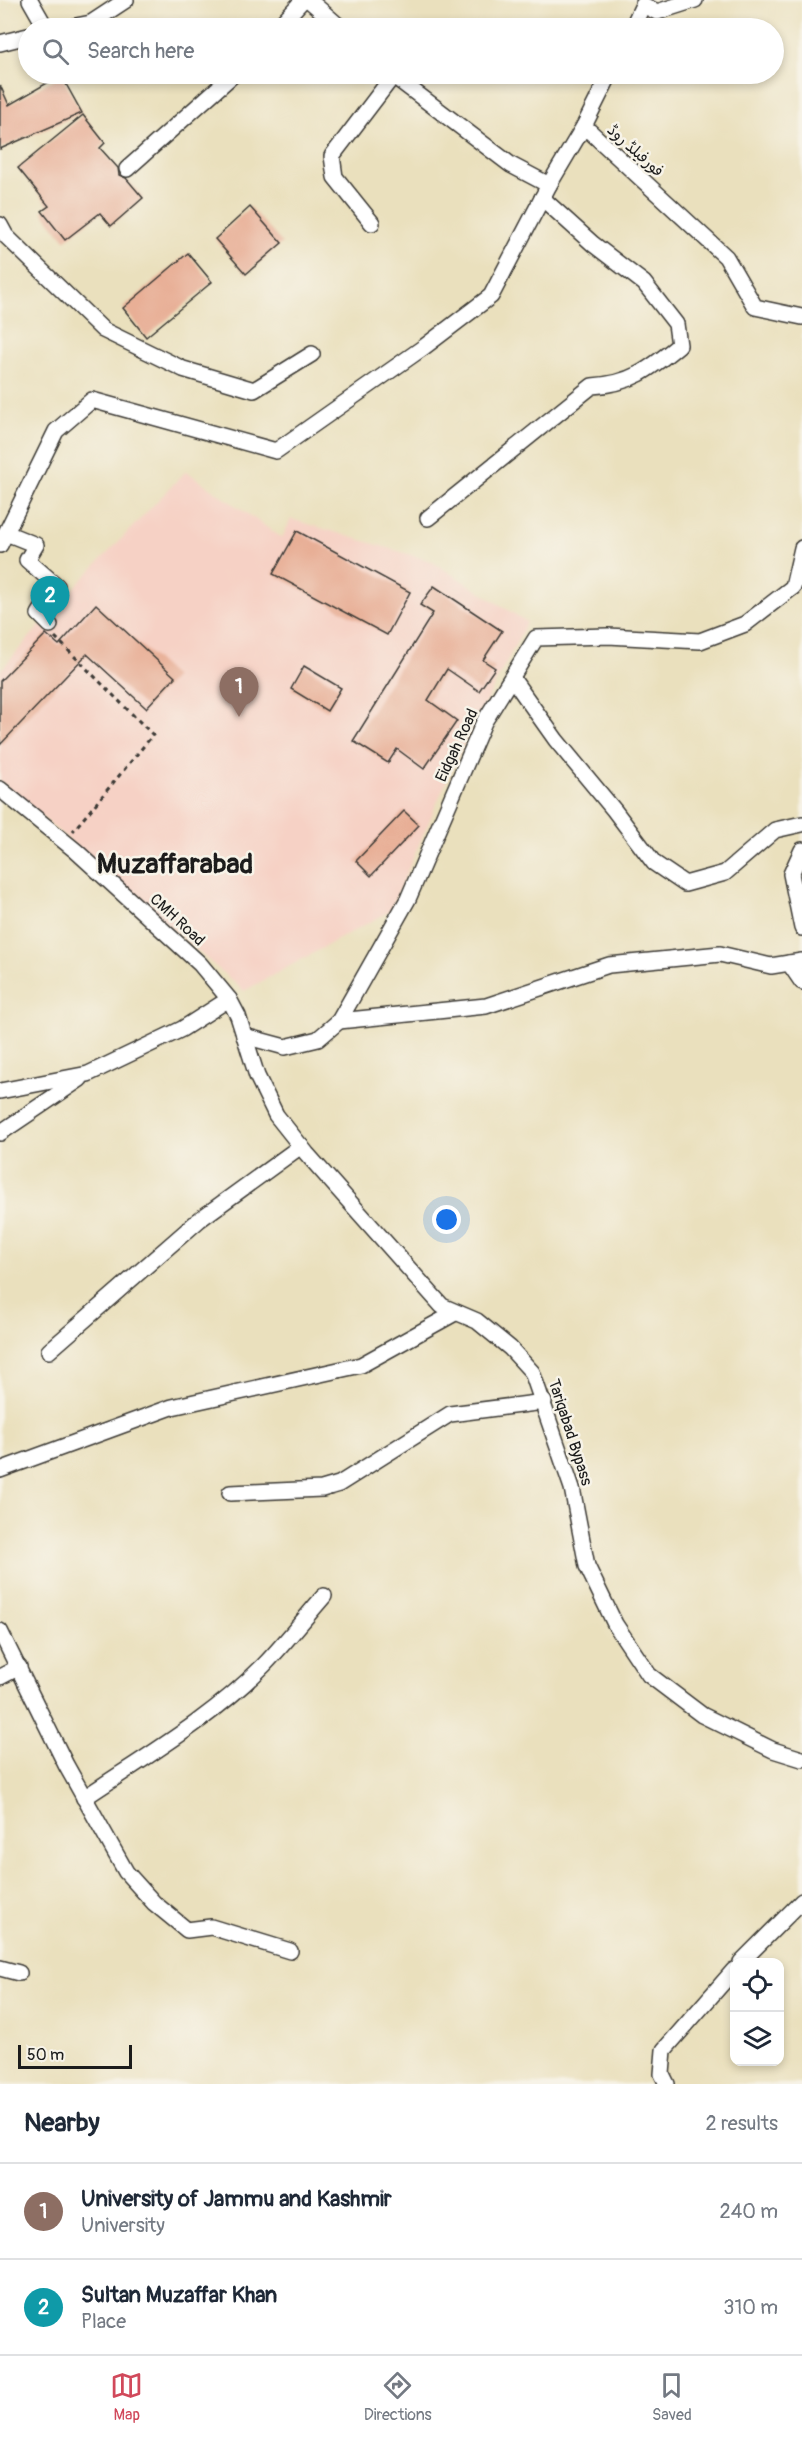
<!DOCTYPE html>
<html lang="en">
<head>
<meta charset="utf-8">
<style>
	body { margin:0; font-family:Pangolin,"Playpen Sans Arabic",sans-serif; background:#f6f6f7; color:#1f2937 }
	.controls { position:absolute; right:18px; bottom:18px; display:grid; overflow:hidden; border-radius:12px; box-shadow:0 3px 9px #0003 }
	.controls button { width:54px; height:54px; display:grid; place-items:center; padding:0; border:0; border-bottom:2px solid #e0e1e3; background:#fff; color:#1f2937; font:30px sans-serif }
	.scale { position:absolute; left:18px; bottom:15px; width:114px; box-sizing:border-box; padding-left:6px; border:3px solid #1c1c1c; border-top:0; font-size:16px; line-height:21px; white-space:nowrap; color:#1c1c1c; -webkit-text-stroke:4px #f7f3e8; paint-order:stroke }
	.you { position:absolute; left:447px; top:1220px; width:21px; height:21px; margin:-15px; border:4px solid #fff; border-radius:50%; background:#1a73e8; box-shadow:0 0 0 9px #1a73e833 }
	.badge { display:grid; place-items:center; width:39px; height:39px; border-radius:50%; background:#d1495b; color:#fff; font-size:20px; font-weight:700 }
	.pin { position:absolute; translate:-50% -50px; filter:drop-shadow(0 2px 3px #0008) }
	.pin::after { content:''; position:absolute; top:32px; width:21px; height:18px; background:inherit; clip-path:polygon(0 0,100% 0,50% 100%) }
	.list { margin:0; padding:0; list-style:none }
	h2 { display:flex; justify-content:space-between; align-items:center; height:78px; margin:0; padding:0 24px; font-size:26px }
	h2 small { font-size:20px; font-weight:400; color:#747a83 }
	.list li { display:grid; grid-template-columns:39px 1fr auto; gap:18px; align-items:center; box-sizing:border-box; height:96px; padding:0 24px; border-top:2px solid #e0e1e3 }
	.list b { display:block; font-size:22px; white-space:nowrap }
	.list p { margin:0; font-size:20px; white-space:nowrap; color:#747a83 }
	.list em { font-size:20px; font-style:normal; color:#747a83 }
	.icon { flex:none; width:33px; height:33px; fill:none; stroke:currentColor; stroke-width:2; stroke-linecap:round; stroke-linejoin:round }
	.map { position:relative; flex:none; width:802px; height:2084px; overflow:hidden }
	.search { position:absolute; background:#fff; box-shadow:0 3px 9px #0003; left:18px; right:18px; top:18px; height:66px; display:flex; align-items:center; gap:15px; box-sizing:border-box; padding:0 21px; border-radius:33px; color:#747a83; font-size:22px }
	.sheet { height:270px; background:#fff }
	nav { display:flex; justify-content:space-around; align-items:center; box-sizing:border-box; height:84px; border-top:2px solid #e0e1e3; background:#fff; font-size:16px; color:#747a83 }
	nav a { display:grid; justify-items:center; gap:3px }
	nav .on { color:#d1495b }
	.map>svg:first-child { display:block }
</style>
</head>
<body>
<div class="map">
<svg width="802" height="2084" viewBox="0 0 802 2084">
	<rect width="100%" height="100%" fill="#f7f3e8"/>
	<filter id="ink" filterUnits="userSpaceOnUse"><feTurbulence type="fractalNoise" baseFrequency=".0167" numOctaves="2"/><feDisplacementMap in="SourceGraphic" scale="12" xChannelSelector="R" yChannelSelector="G"/><feConvolveMatrix kernelMatrix="1 2 1 2 8 2 1 2 1" color-interpolation-filters="sRGB"/></filter>
	<filter id="wash" filterUnits="userSpaceOnUse"><feTurbulence type="fractalNoise" baseFrequency=".008" numOctaves="4" result="noise"/><feDisplacementMap in="SourceGraphic" scale="24" xChannelSelector="R" yChannelSelector="G"/><feGaussianBlur stdDeviation="1.35" result="paint"/><feColorMatrix in="noise" values="0 0 0 0 0 0 0 0 0 0 0 0 0 0 0 0 0 1.4 0 .05"/><feComposite in="paint" operator="in"/></filter>
	<g filter="url(#wash)">
		<rect width="100%" height="100%" fill="#eae0bd"/>
		<path fill="#f6d1c5" d="M 186,471 L 282,538 L 291,519 L 431,561 L 527,622 L 454,764 L 390,911 L 244,991 L 0,781 L 0,671 L 60,603 Z"/>
		<g id="blocks">
			<g fill="#e8af96">
				<path d="M 61,75 L 82,113 L 0,149 L 0,85 L 9,105 Z"/>
				<path d="M 83,115 L 105,143 L 100,148 L 118,168 L 119,175 L 126,178 L 143,198 L 111,226 L 100,213 L 65,240 L 42,211 L 49,206 L 18,168 Z"/>
				<path d="M 250,207 L 282,243 L 246,274 L 215,239 Z"/>
				<path d="M 188,253 L 212,282 L 146,337 L 123,308 Z"/>
				<path d="M 297,531 L 410,592 L 387,635 L 273,574 Z"/>
				<path d="M 434,586 L 502,631 L 483,660 L 495,668 L 479,691 L 447,669 L 428,700 L 457,721 L 424,769 L 397,749 L 388,763 L 353,741 L 433,613 L 420,605 Z"/>
				<path d="M 96,604 L 175,677 L 146,708 L 87,654 L 0,745 L 0,681 L 46,634 L 59,645 Z"/>
				<path d="M 304,666 L 341,688 L 327,711 L 291,689 Z"/>
				<path d="M 404,811 L 419,825 L 371,876 L 356,861 Z"/>
			</g>
		</g>
	</g>
	<g filter="url(#ink)">
		<use href="#blocks" fill-opacity="0" stroke="#3b3934" stroke-width="1.5"/>
		<g fill="none" stroke-linecap="round" stroke-linejoin="round">
			<g stroke="#3b3934" stroke-width="18">
				<g id="minor">
					<path d="M 30,0 L 46,28"/>
					<path d="M 309,0 L 341,28"/>
					<path d="M 66,28 L 91,23 L 126,0"/>
					<path d="M 277,28 L 303,0"/>
					<path d="M 632,28 L 643,5 L 657,12 L 695,0"/>
					<path d="M 0,43 L 28,36"/>
					<path d="M 391,74 L 511,165 L 549,185 L 584,126 L 726,257 L 755,307 L 802,317"/>
					<path d="M 584,126 L 610,74"/>
					<path d="M 127,169 L 234,74"/>
					<path d="M 372,223 L 335,177 L 332,156 L 393,76"/>
					<path d="M 0,225 L 6,236 L 103,330 L 183,369 L 254,390 L 312,354"/>
					<path d="M 428,518 L 592,386 C 631,384 650,369 679,345 L 676,324 L 644,283 L 593,244 L 542,198"/>
					<path d="M 6,533 L 36,545 L 27,560 L 57,586 L 39,614 L 50,625"/>
					<path d="M 0,545 L 56,431 L 92,400 L 276,451 L 424,347 L 491,296 L 549,185"/>
					<path d="M 793,587 L 802,548"/>
					<path d="M 512,678 L 556,740 L 614,810 L 654,863 L 685,884 L 725,873 L 775,830 L 802,824"/>
					<path d="M 0,789 L 76,851 L 200,964 L 229,999 L 238,1016 L 257,1076 L 276,1115 L 307,1154 L 442,1306 L 477,1321 L 510,1348 L 532,1372 L 572,1488 L 587,1566 L 615,1624 L 649,1675 L 702,1715 L 773,1750 L 802,1759"/>
					<path d="M 802,850 L 791,874 L 802,928"/>
					<path d="M 789,963 L 802,982"/>
					<path d="M 339,1021 L 486,1006 L 609,965 L 720,954 L 771,966 L 802,961"/>
					<path d="M 244,1036 L 285,1047 L 318,1039 L 339,1021 L 408,899 L 484,722 L 536,638 L 608,636 L 700,641 L 745,624 L 793,587"/>
					<path d="M 0,1091 L 88,1074 L 182,1029 L 229,999"/>
					<path d="M 0,1133 L 80,1079"/>
					<path d="M 49,1351 L 199,1220 L 301,1146"/>
					<path d="M 0,1470 L 172,1407 L 361,1365 L 455,1313"/>
					<path d="M 230,1493 L 322,1489 L 339,1484 L 450,1414 L 544,1402"/>
					<path d="M 0,1631 L 66,1765 L 126,1872 L 154,1903 L 187,1930 L 211,1927 L 290,1951"/>
					<path d="M 0,1677 L 19,1667"/>
					<path d="M 84,1798 C 145,1757 212,1718 264,1665 C 285,1643 304,1619 324,1596"/>
					<path d="M 741,1962 L 802,1901"/>
					<path d="M 0,1968 L 19,1973"/>
					<path d="M 667,2084 L 662,2074 L 664,2050 L 734,1970"/>
				</g>
			</g>
			<path stroke="#3b3934" stroke-width="3" stroke-dasharray="4.5 4.5" stroke-linecap="butt" d="M 55,637 L 153,735 L 73,831"/>
			<use href="#minor" stroke="#fff" stroke-width="15"/>
		</g>
	</g>
	<g text-anchor="middle" stroke-width="5" stroke-linejoin="round" paint-order="stroke">
		<g font-size="16" fill="#1c1c1c" stroke="#f7f3e8">
			<text transform="translate(636 150) rotate(42)" y="6">فورفیلڈ روڈ</text>
			<text transform="translate(456 745) rotate(-65)" y="6">Eidgah Road</text>
			<text transform="translate(178 919) rotate(43)" y="6">CMH Road</text>
			<text transform="translate(571 1432) rotate(72)" y="6">Tariqabad Bypass</text>
		</g>
		<g font-size="28" font-weight="bold" fill="#1c1c1c" stroke="#f7f3e8">
			<text x="175" y="873">Muzaffarabad</text>
		</g>
	</g>
</svg>
<div class="controls">
<button><svg class="icon" aria-label="locate" viewBox="0 0 24 24"><circle cx="12" cy="12" r="6"/><path d="M12 2v4M12 18v4M2 12h4M18 12h4"/></svg></button>
<button><svg class="icon" aria-label="layers" viewBox="0 0 24 24"><path d="M12 4l9 5-9 5-9-5zM3 14l9 5 9-5"/></svg></button>
</div>
<div class="scale">50 m</div>
<div class="you"></div>
<div class="pin badge" style="left:239px;top:717px;background:#8d6e63">1</div>
<div class="pin badge" style="left:50px;top:626px;background:#0f9aa8">2</div>
<div class="search"><svg class="icon" aria-label="search" viewBox="0 0 24 24"><circle cx="10" cy="10" r="6"/><path d="M15 15l6 6"/></svg>Search here</div>
</div>
<section class="sheet">
<h2>Nearby<small>2 results</small></h2>
<ul class="list">
<li><span class="badge" style="background:#8d6e63">1</span><div><b>University of Jammu and Kashmir</b><p>University</p></div><em>240 m</em></li>
<li><span class="badge" style="background:#0f9aa8">2</span><div><b>Sultan Muzaffar Khan</b><p>Place</p></div><em>310 m</em></li>
</ul>
</section>
<nav>
<a class="on"><svg class="icon" aria-label="map" viewBox="0 0 24 24"><path d="M3 6l6-2 6 2 6-2v14l-6 2-6-2-6 2zM9 4v14M15 6v14"/></svg>Map</a>
<a><svg class="icon" aria-label="directions" viewBox="0 0 24 24"><path d="M12 3l9 9-9 9-9-9zM9 14v-3h6M13 9l2 2-2 2"/></svg>Directions</a>
<a><svg class="icon" aria-label="saved" viewBox="0 0 24 24"><path d="M7 4h10v16l-5-4-5 4z"/></svg>Saved</a>
</nav>
</body>
</html>
